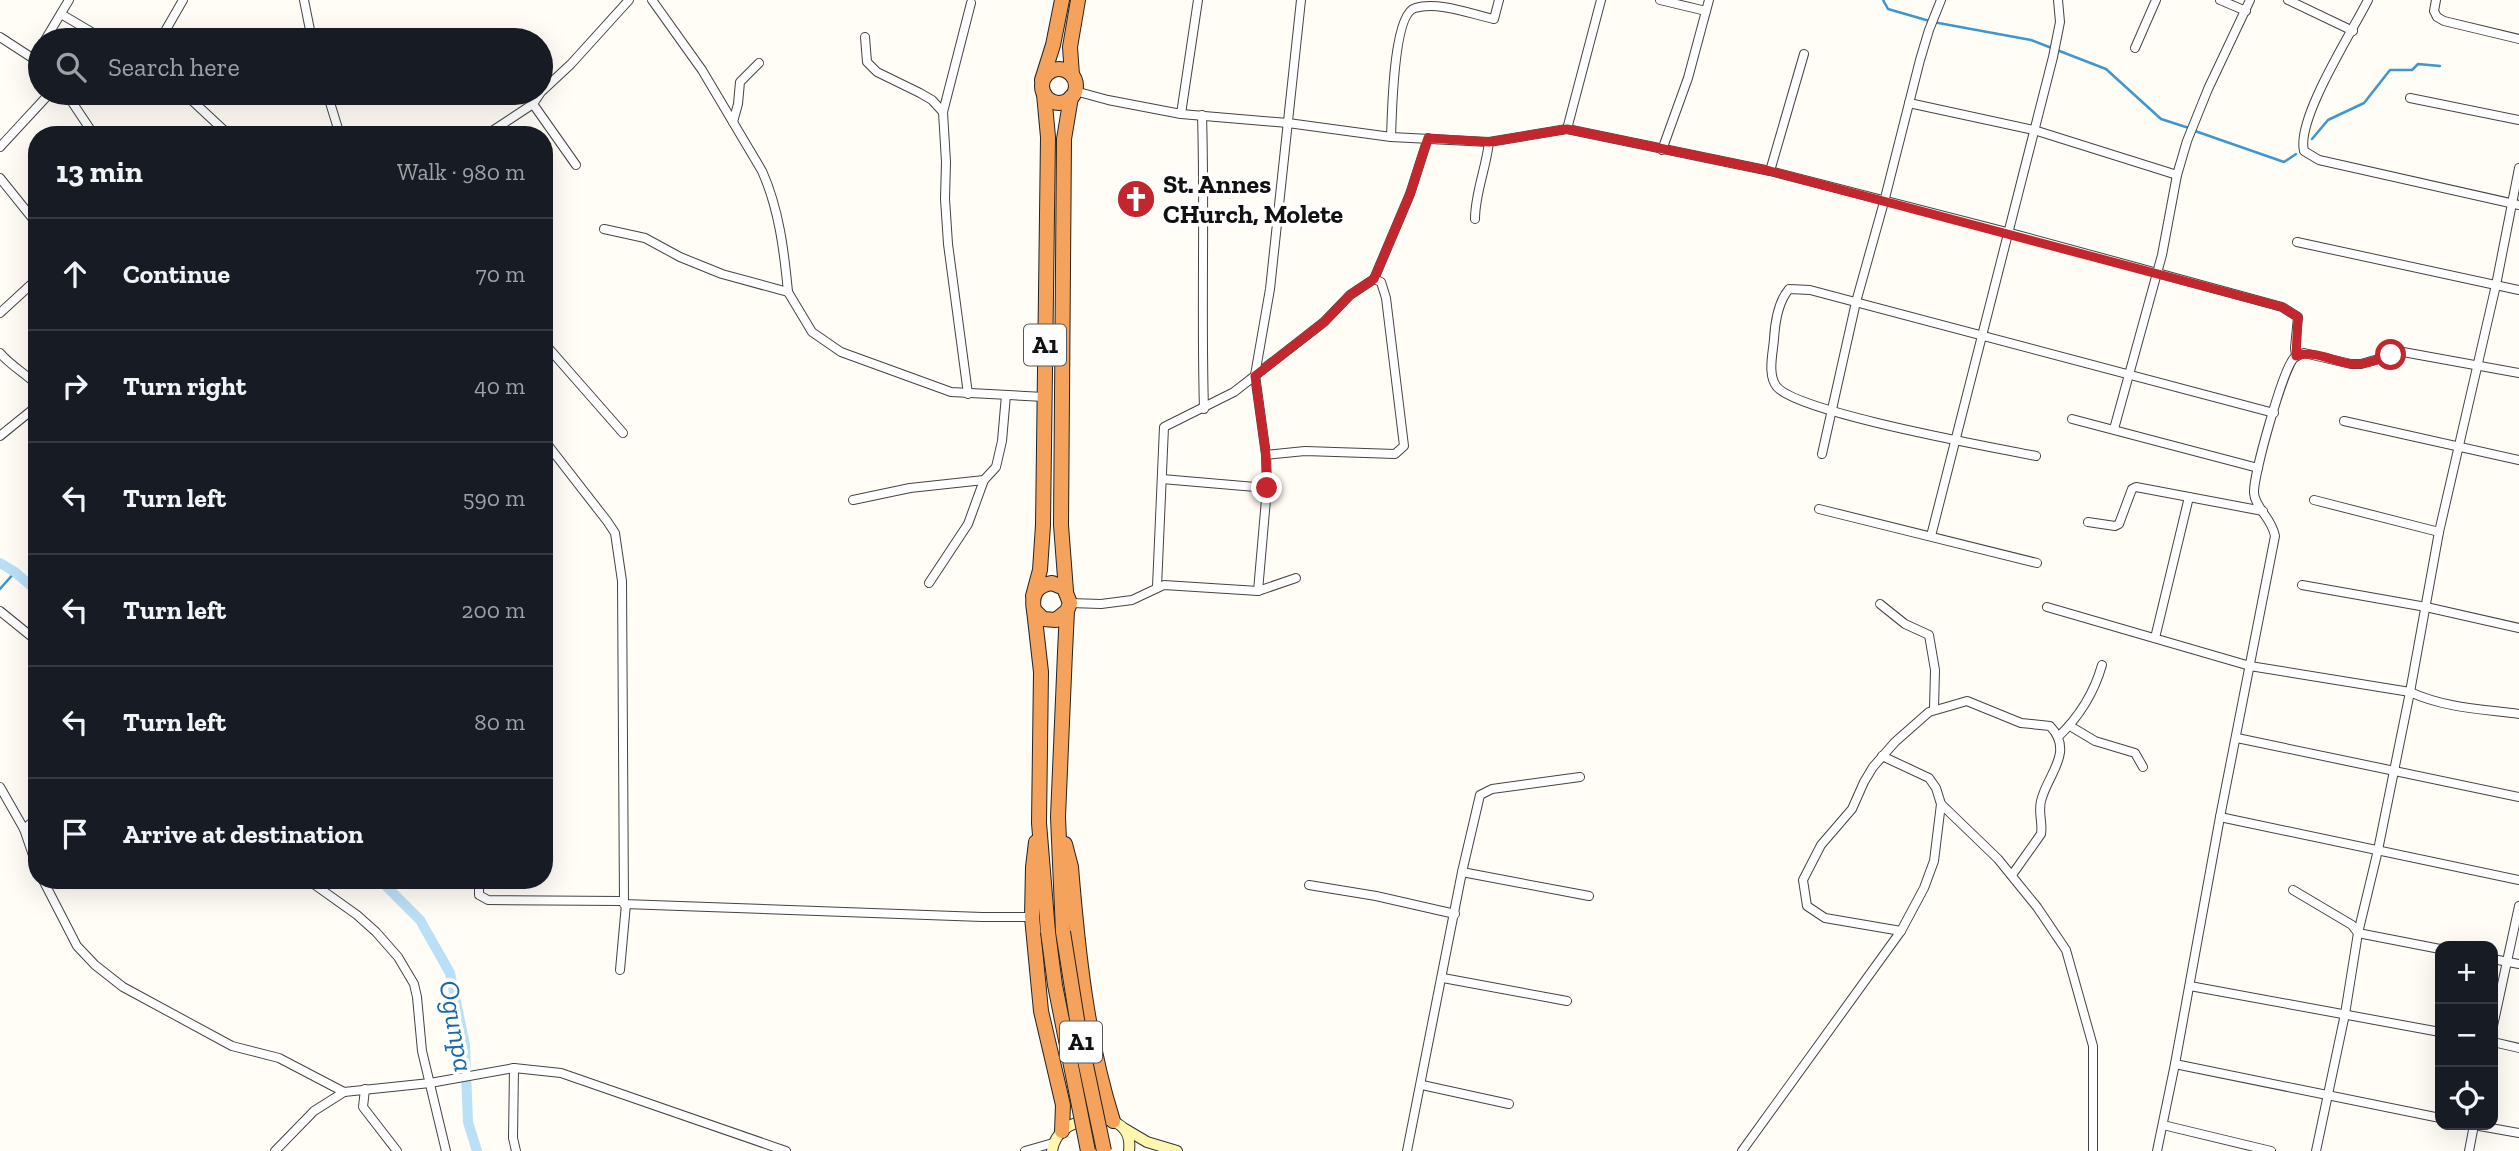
<!DOCTYPE html>
<html lang="en">
<head>
<meta charset="utf-8">
<style>
	body { margin:0; font-family:"Zilla Slab",serif; background:#242831; color:#f1f3f6 }
	.controls { position:absolute; right:21px; bottom:21px; display:grid; overflow:hidden; border-radius:14px; box-shadow:0 7px 28px #0002 }
	.controls button { width:63px; height:63px; display:grid; place-items:center; padding:0; border:0; border-bottom:2px solid #363941; background:#171b24; color:#f1f3f6; font:35px sans-serif }
	.stop { position:absolute; width:21px; height:21px; margin:-16px; border:5px solid #c4262e; border-radius:50%; background:#fff }
	.stop.end { background:#c4262e; border-color:#fff; box-shadow:0 2px 7px #0008 }
	.list { margin:0; padding:0; list-style:none }
	h2 { display:flex; justify-content:space-between; align-items:center; height:91px; margin:0; padding:0 28px; font-size:30px }
	h2 small { font-size:23px; font-weight:400; color:#9ea1a6 }
	.list li { display:grid; grid-template-columns:46px 1fr auto; gap:21px; align-items:center; box-sizing:border-box; height:112px; padding:0 28px; border-top:2px solid #363941 }
	.list b { display:block; font-size:26px; white-space:nowrap }
	.list em { font-size:23px; font-style:normal; color:#9ea1a6 }
	.icon { flex:none; width:38px; height:38px; fill:none; stroke:currentColor; stroke-width:2; stroke-linecap:round; stroke-linejoin:round }
	.map { position:relative; flex:none; width:2519px; height:1151px; overflow:hidden }
	.search { position:absolute; background:#171b24; box-shadow:0 7px 28px #0002; left:28px; top:28px; width:525px; height:77px; display:flex; align-items:center; gap:18px; box-sizing:border-box; padding:0 24px; border-radius:38px; color:#9ea1a6; font-size:26px }
	.panel { position:absolute; background:#171b24; box-shadow:0 7px 28px #0002; left:28px; top:126px; width:525px; height:763px; border-radius:28px }
	.map>svg:first-child { display:block }
</style>
</head>
<body>
<div class="map">
<svg width="2519" height="1151" viewBox="0 0 2519 1151">
	<rect width="100%" height="100%" fill="#fffdf5"/>
	<g fill="none" stroke-linecap="round" stroke-linejoin="round">
		<g stroke="#3f96cf" stroke-width="2.5">
			<path d="M 1883,0 L 1888,9 L 1933,22 L 2031,40 L 2106,69 L 2161,119 L 2189,128"/>
			<path d="M 2195,131 L 2284,162 L 2296,154"/>
			<path d="M 2312,139 L 2328,120 L 2364,103 L 2390,70 L 2412,70 L 2418,64 L 2440,66"/>
			<path d="M 0,589 L 15,572"/>
		</g>
		<g stroke="#b9e0f7" stroke-width="10">
			<path d="M 0,563 L 15,572 L 37,591"/>
			<path d="M 380,880 L 420,920 L 450,973 L 465,1045 L 468,1122 L 477,1151"/>
		</g>
		<g stroke="#444" stroke-width="10">
			<g id="street">
				<path d="M 304,0 L 312,40"/>
				<path d="M 652,0 L 702,70 L 762,171 C 779,209 784,250 788,292"/>
				<path d="M 1660,0 L 1706,11"/>
				<path d="M 2220,0 L 2246,11"/>
				<path d="M 2288,0 L 2353,31"/>
				<path d="M 2368,0 C 2352,32 2296,119 2304,151 L 2319,160 L 2519,205"/>
				<path d="M 2436,0 L 2434,11 L 2437,17 L 2444,21 L 2519,39"/>
				<path d="M 61,14 L 105,40"/>
				<path d="M 0,37 L 40,63"/>
				<path d="M 865,37 L 867,62 L 877,72 L 920,93 L 932,100 L 943,112"/>
				<path d="M 45,40 L 69,0"/>
				<path d="M 160,40 L 183,0"/>
				<path d="M 2135,48 L 2156,0"/>
				<path d="M 34,58 L 40,48"/>
				<path d="M 1075,91 L 1108,100 L 1181,114 L 1288,123 L 1391,137 L 1489,142 L 1567,129 L 1770,171 L 2007,232 L 2282,307 L 2298,317 L 2295,348 L 2296,356"/>
				<path d="M 66,93 L 94,135"/>
				<path d="M 184,93 L 229,135"/>
				<path d="M 327,93 L 340,135"/>
				<path d="M 2410,98 L 2519,120"/>
				<path d="M 1909,103 L 2034,130 L 2177,175"/>
				<path d="M 533,104 L 541,92 L 571,64 L 629,0"/>
				<path d="M 1181,114 L 1198,0"/>
				<path d="M 1202,115 C 1205,213 1201,311 1204,409"/>
				<path d="M 733,122 L 738,104 L 740,82 L 759,63"/>
				<path d="M 1567,129 L 1601,0"/>
				<path d="M 486,135 L 533,104 L 576,165"/>
				<path d="M 1391,137 C 1392,115 1393,14 1415,8 C 1438,1 1471,14 1494,19 L 1499,0"/>
				<path d="M 0,147 L 50,93"/>
				<path d="M 1662,150 L 1688,78 L 1709,0"/>
				<path d="M 1770,171 L 1804,54"/>
				<path d="M 0,178 L 37,224"/>
				<path d="M 1475,219 C 1475,193 1486,169 1489,142"/>
				<path d="M 604,229 L 645,238 L 680,257 L 722,274 L 788,292 L 812,332 L 841,352 L 951,392 L 1044,397"/>
				<path d="M 2297,242 L 2519,290"/>
				<path d="M 0,313 L 37,279"/>
				<path d="M 544,343 L 623,433"/>
				<path d="M 0,353 C 11,366 25,373 37,385"/>
				<path d="M 968,394 L 948,244 L 945,199 L 946,162 L 943,112 L 971,3"/>
				<path d="M 2072,419 L 2258,468"/>
				<path d="M 2344,421 L 2519,460"/>
				<path d="M 2114,429 L 2162,255 L 2177,175 L 2187,141 L 2208,89 L 2250,0"/>
				<path d="M 0,436 L 37,406"/>
				<path d="M 544,440 L 607,521 L 615,533 L 622,581 L 624,904 L 982,917 L 1032,917"/>
				<path d="M 1822,454 L 1856,302 L 1884,202 L 1920,60 L 1929,30 L 1941,0"/>
				<path d="M 1266,455 L 1305,451 L 1395,454 L 1404,446 L 1386,298 L 1381,282 L 1374,279"/>
				<path d="M 2036,456 C 1992,447 1800,413 1777,387 C 1767,375 1773,353 1774,339 C 1775,322 1778,302 1789,289 L 1810,290 L 2274,413"/>
				<path d="M 1162,479 L 1267,488"/>
				<path d="M 853,500 L 910,488 L 984,480"/>
				<path d="M 2314,500 L 2439,532"/>
				<path d="M 1819,509 L 2037,563"/>
				<path d="M 2088,522 L 2115,526 L 2119,524 L 2132,489 L 2136,487 L 2263,511"/>
				<path d="M 1931,536 L 2053,57 L 2060,22 L 2058,0"/>
				<path d="M 929,583 L 968,524 L 984,480 L 996,467 L 1002,441 L 1006,395"/>
				<path d="M 2302,585 L 2426,607 L 2519,628"/>
				<path d="M 1157,587 L 1164,427 L 1234,392 L 1324,322 L 1350,295 L 1374,279 L 1410,194 L 1428,138"/>
				<path d="M 1258,591 L 1267,488 L 1266,455 L 1255,375 L 1270,289 L 1301,0"/>
				<path d="M 1070,603 L 1101,604 L 1132,600 L 1164,585 L 1258,591 L 1296,578"/>
				<path d="M 1880,604 L 1905,624 L 1929,635 L 1935,670 L 1934,709"/>
				<path d="M 2047,607 L 2250,666 L 2410,692 C 2445,708 2481,709 2519,714"/>
				<path d="M 0,611 L 37,641"/>
				<path d="M 2155,638 L 2189,497"/>
				<path d="M 2070,726 L 2095,741 L 2135,753 L 2143,767"/>
				<path d="M 2058,737 C 2079,717 2094,693 2102,665"/>
				<path d="M 2237,738 L 2519,797"/>
				<path d="M 1882,756 L 1929,778 L 1936,788 L 1941,804 L 1998,859 L 2037,907 L 2066,950 L 2093,1046 L 2093,1151"/>
				<path d="M 0,787 L 24,829 L 37,867"/>
				<path d="M 2220,817 L 2519,880"/>
				<path d="M 24,829 L 37,818"/>
				<path d="M 1462,872 L 1589,896"/>
				<path d="M 43,880 L 77,946 L 95,965 L 123,987 L 232,1046 L 279,1058 L 344,1092 L 430,1083 L 514,1068 L 561,1073 L 786,1151"/>
				<path d="M 308,880 L 357,915 L 376,932 L 398,957 L 414,984 L 417,997 L 422,1051 L 446,1151"/>
				<path d="M 479,880 L 479,895 L 488,900 L 622,901"/>
				<path d="M 1309,885 L 1376,896 L 1455,914"/>
				<path d="M 2293,890 L 2352,925 L 2358,933 L 2440,949"/>
				<path d="M 1901,931 L 1825,918 L 1807,906 L 1803,880 L 1821,845 L 1852,809 L 1864,782 L 1873,767 L 1895,742 L 1929,712 L 1967,701 L 2021,723 L 2050,726 C 2075,752 2047,775 2041,801 C 2038,813 2043,823 2041,834 L 2012,875"/>
				<path d="M 2493,959 L 2519,964"/>
				<path d="M 620,970 L 626,904"/>
				<path d="M 1443,978 L 1567,1001"/>
				<path d="M 2190,986 L 2440,1032"/>
				<path d="M 2493,1026 L 2519,906"/>
				<path d="M 2493,1042 L 2519,1048"/>
				<path d="M 2175,1064 L 2440,1118"/>
				<path d="M 514,1068 L 513,1138 L 516,1151"/>
				<path d="M 1422,1085 L 1509,1104"/>
				<path d="M 365,1089 L 363,1107 L 397,1151"/>
				<path d="M 2163,1125 L 2271,1151"/>
				<path d="M 2474,1125 L 2519,1133"/>
				<path d="M 275,1151 L 314,1111 L 344,1092"/>
				<path d="M 1025,1151 L 1053,1143"/>
				<path d="M 1407,1151 L 1462,872 L 1480,795 L 1492,789 L 1580,777"/>
				<path d="M 1742,1151 L 1901,931 L 1924,888 L 1934,861 L 1941,804"/>
				<path d="M 2157,1151 L 2175,1064 L 2220,817 L 2275,536 C 2272,518 2255,508 2254,493 C 2253,476 2283,369 2294,358 C 2297,356 2301,354 2304,353 L 2351,364 L 2361,364 L 2403,352 L 2519,373"/>
				<path d="M 2316,1151 L 2345,1014 L 2358,933 L 2378,850 L 2410,692 L 2439,532 L 2496,285 L 2519,168"/>
				<path d="M 2469,1151 L 2474,1125"/>
			</g>
		</g>
		<g stroke="#333" stroke-width="12">
			<g id="secondary">
				<path d="M 1108,1120 C 1125,1124 1131,1135 1129,1151"/>
				<path d="M 1125,1129 L 1147,1142 L 1177,1151"/>
				<path d="M 1052,1151 C 1055,1132 1070,1122 1089,1120"/>
			</g>
		</g>
		<g stroke="#222" stroke-width="16">
			<g id="highway">
				<circle cx="1059" cy="86" r="17"/>
				<path d="M 1072,75 L 1070,47 L 1078,0"/>
				<path d="M 1042,80 L 1053,45 L 1062,0"/>
				<path d="M 1066,591 L 1061,525 L 1064,139 L 1071,97"/>
				<path d="M 1033,596 L 1040,570 L 1043,525 L 1048,137 L 1044,94"/>
				<path d="M 1034,610 L 1041,672 L 1039,823 L 1048,932"/>
				<path d="M 1036,842 L 1033,867 L 1032,917 L 1041,1011 L 1063,1105 L 1062,1131"/>
				<path d="M 1065,844 L 1071,867 C 1078,952 1087,1039 1113,1121"/>
				<path d="M 1063,932 L 1058,817 L 1065,652 L 1067,611 L 1070,603 L 1064,588 L 1052,583 C 1036,585 1031,596 1034,610 L 1043,619 L 1056,620 L 1067,611"/>
			</g>
		</g>
		<use href="#street" stroke="#fff" stroke-width="8"/>
		<use href="#secondary" stroke="#fff6b0" stroke-width="10"/>
		<use href="#highway" stroke="#f5a25d" stroke-width="14"/>
		<g stroke="#222" stroke-width="16" stroke-linecap="butt">
			<g id="highway-bridge">
				<path d="M 1048,932 L 1055,985 L 1088,1151"/>
				<path d="M 1063,932 L 1079,1032 L 1104,1151"/>
			</g>
		</g>
		<use href="#highway-bridge" stroke="#f5a25d" stroke-width="14"/>
	</g>
	<g fill="none" stroke-linecap="round" stroke-linejoin="round">
		<path stroke="#c4262e" stroke-width="9" d="M 1267,488 L 1266,455 L 1255,376 L 1324,322 L 1350,295 L 1374,279 L 1410,194 L 1428,138 L 1489,142 L 1567,129 L 1770,171 L 2282,307 L 2298,317 L 2296,356 C 2314,349 2334,362 2352,364 C 2366,365 2379,359 2391,355"/>
	</g>
	<defs>
		<g id="church-disc" transform="scale(2.0125)"><circle r="9.5" fill="#c4262e" stroke="#fff"/><path d="M-1.2-6h2.4v3.5h3.3v2.4h-3.3V6h-2.4V-.1h-3.3v-2.4h3.3Z" fill="#fff"/></g>
	</defs>
	<g fill-rule="evenodd">
		<use href="#church-disc" x="1136" y="199"/>
	</g>
	<g text-anchor="middle" stroke-width="7" stroke-linejoin="round" paint-order="stroke">
		<g fill="#fff" stroke="#585858" stroke-width="2">
			<rect x="1024" y="324.5" width="42" height="41" rx="5"/>
			<rect x="1060" y="1021.5" width="42" height="41" rx="5"/>
		</g>
		<g font-size="24" font-weight="bold" fill="#111">
			<text x="1045" y="353">A1</text>
			<text x="1081" y="1050">A1</text>
		</g>
		<g font-size="26" font-weight="bold" fill="#111" stroke="#fff" text-anchor="start">
			<text x="1163" y="193">St. Annes<tspan x="1163" dy="30">CHurch, Molete</tspan></text>
		</g>
		<g font-size="28" font-style="italic" fill="#1768a6" stroke="#fff">
			<text transform="translate(457 1026) rotate(80)" y="10">Ogunpa</text>
		</g>
	</g>
</svg>
<div class="controls">
<button>+</button>
<button>−</button>
<button><svg class="icon" aria-label="locate" viewBox="0 0 24 24"><circle cx="12" cy="12" r="6"/><path d="M12 2v4M12 18v4M2 12h4M18 12h4"/></svg></button>
</div>
<div class="stop" style="left:2391px;top:355px"></div>
<div class="stop end" style="left:1267px;top:488px"></div>
<div class="search"><svg class="icon" aria-label="search" viewBox="0 0 24 24"><circle cx="10" cy="10" r="6"/><path d="M15 15l6 6"/></svg>Search here</div>
<section class="panel">
<h2>13 min<small>Walk · 980 m</small></h2>
<ul class="list">
<li><svg class="icon" aria-label="ahead" viewBox="0 0 24 24"><path d="M12 20V5M6 11l6-6 6 6"/></svg><div><b>Continue</b></div><em>70 m</em></li>
<li><svg class="icon" aria-label="right" viewBox="0 0 24 24"><path d="M7 20v-9h11M14 6l5 5-5 5"/></svg><div><b>Turn right</b></div><em>40 m</em></li>
<li><svg class="icon" aria-label="left" viewBox="0 0 24 24"><path d="M17 20v-9H6M10 6l-5 5 5 5"/></svg><div><b>Turn left</b></div><em>590 m</em></li>
<li><svg class="icon" aria-label="left" viewBox="0 0 24 24"><path d="M17 20v-9H6M10 6l-5 5 5 5"/></svg><div><b>Turn left</b></div><em>200 m</em></li>
<li><svg class="icon" aria-label="left" viewBox="0 0 24 24"><path d="M17 20v-9H6M10 6l-5 5 5 5"/></svg><div><b>Turn left</b></div><em>80 m</em></li>
<li><svg class="icon" aria-label="arrive" viewBox="0 0 24 24"><path d="M6 21V4h12l-3 4 3 4H6"/></svg><div><b>Arrive at destination</b></div></li>
</ul>
</section>
</div>
</body>
</html>
